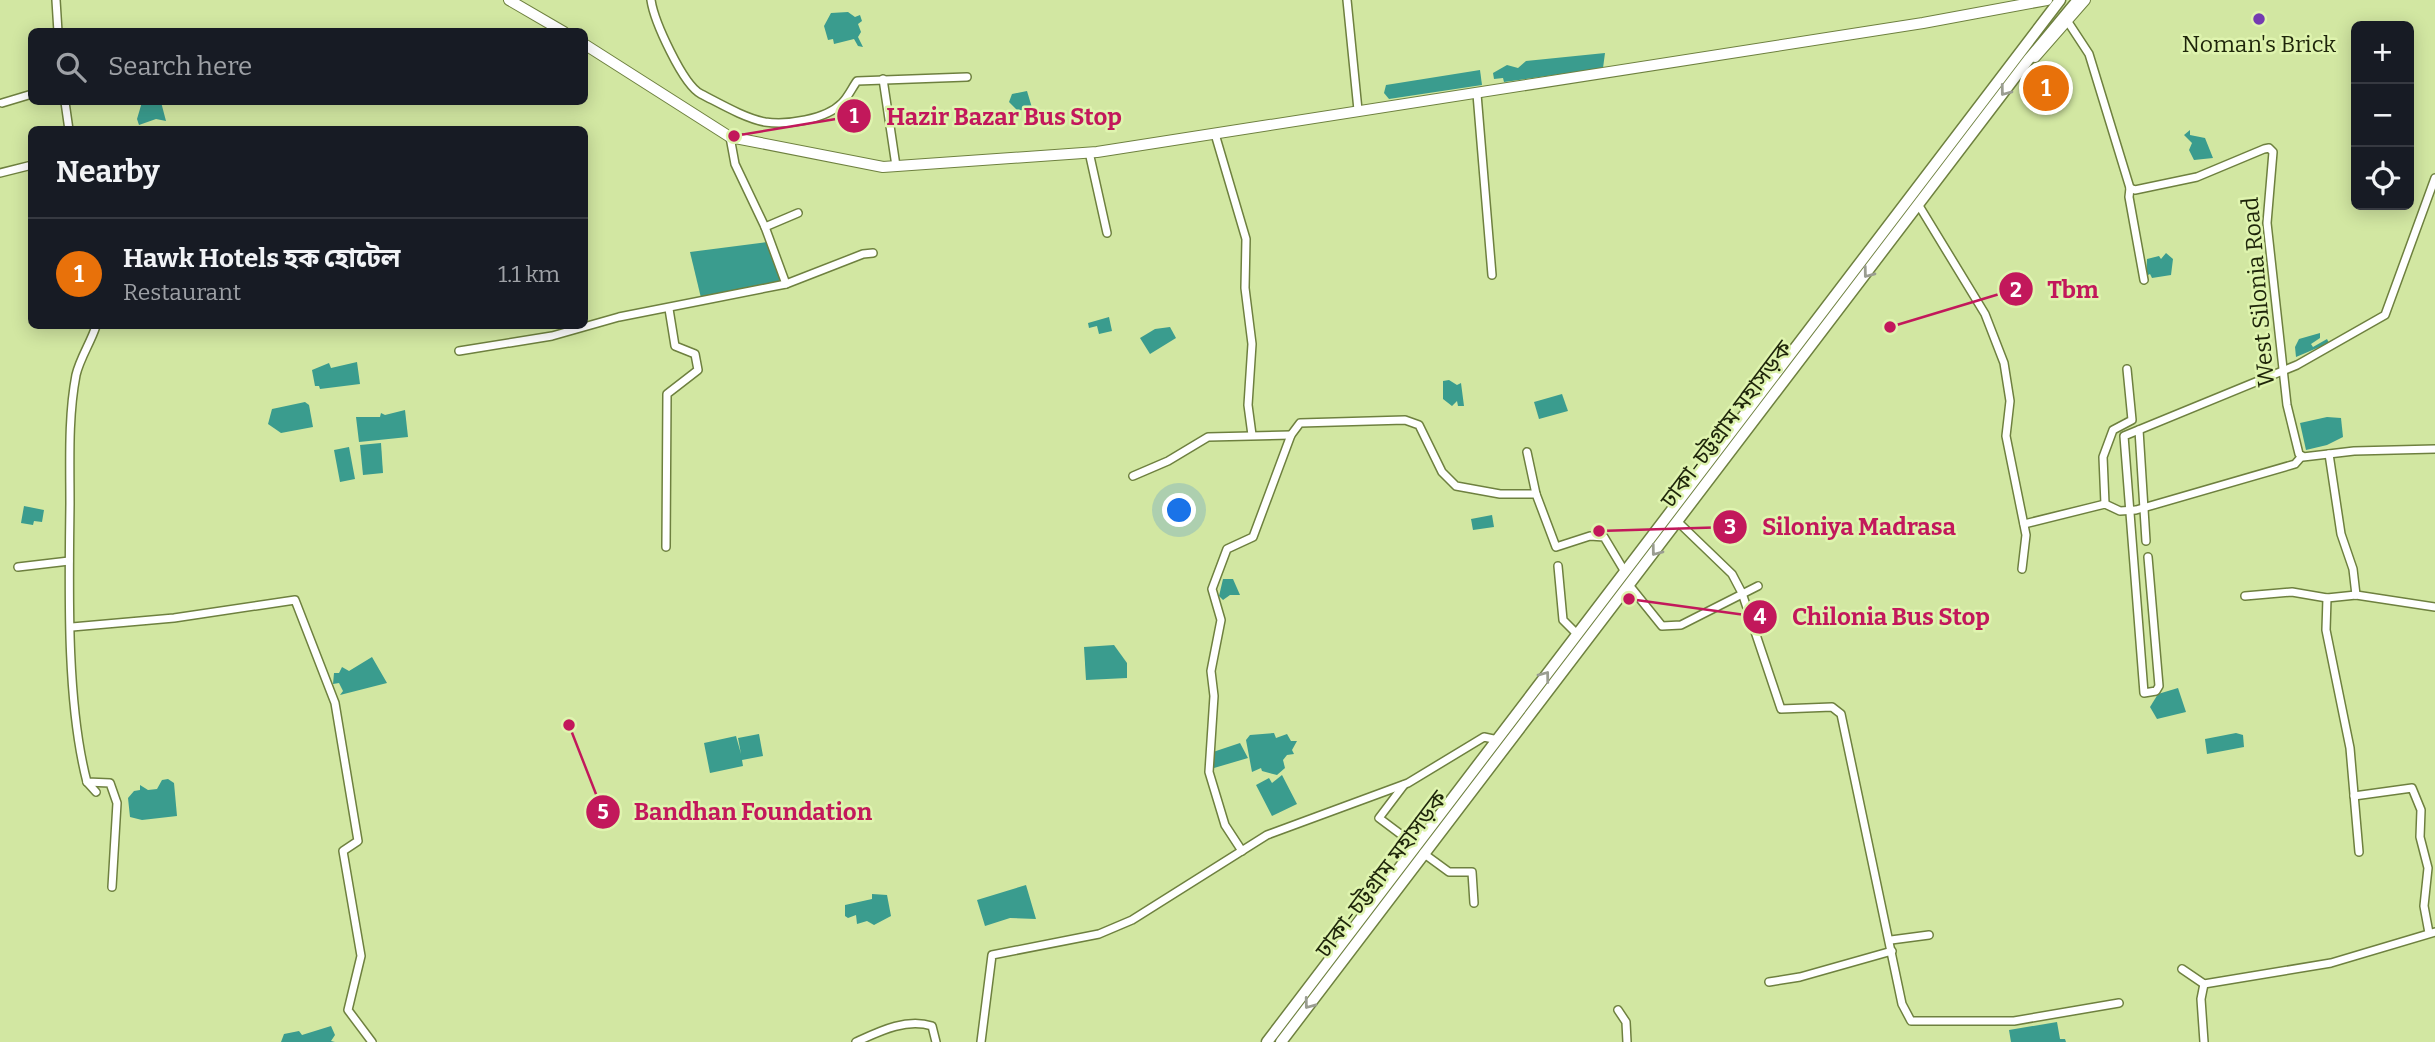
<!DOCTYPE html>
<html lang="en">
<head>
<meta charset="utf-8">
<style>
	body { margin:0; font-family:Bitter,"Noto Sans Bengali",serif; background:#242831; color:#f1f3f6 }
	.controls { position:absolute; right:21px; top:21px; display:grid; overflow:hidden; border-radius:10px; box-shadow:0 4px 18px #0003 }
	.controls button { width:63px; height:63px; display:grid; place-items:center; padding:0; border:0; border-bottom:2px solid #363941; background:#171b24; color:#f1f3f6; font:35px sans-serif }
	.you { position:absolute; left:1180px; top:511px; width:24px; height:24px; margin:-18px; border:5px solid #fff; border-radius:50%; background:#1a73e8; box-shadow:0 0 0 10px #1a73e833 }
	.badge { display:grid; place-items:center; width:46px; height:46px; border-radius:50%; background:#0f766e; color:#fff; font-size:23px; font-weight:700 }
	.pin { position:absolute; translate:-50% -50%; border:4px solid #fff; box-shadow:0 2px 7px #0006 }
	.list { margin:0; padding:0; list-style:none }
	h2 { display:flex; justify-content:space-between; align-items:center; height:91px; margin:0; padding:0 28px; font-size:30px }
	h2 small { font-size:23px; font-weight:400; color:#9ea1a6 }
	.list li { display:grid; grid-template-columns:46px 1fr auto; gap:21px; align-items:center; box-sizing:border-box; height:112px; padding:0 28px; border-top:2px solid #363941 }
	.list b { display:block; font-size:26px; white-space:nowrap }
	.list p { margin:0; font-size:23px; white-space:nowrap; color:#9ea1a6 }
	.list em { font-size:23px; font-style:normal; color:#9ea1a6 }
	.icon { flex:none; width:38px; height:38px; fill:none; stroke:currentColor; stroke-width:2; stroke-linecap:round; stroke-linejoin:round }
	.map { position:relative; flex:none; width:2435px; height:1042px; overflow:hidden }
	.search { position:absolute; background:#171b24; box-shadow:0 4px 18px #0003; left:28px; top:28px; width:560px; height:77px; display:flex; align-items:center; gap:18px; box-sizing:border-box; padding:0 24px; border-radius:10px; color:#9ea1a6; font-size:26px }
	.panel { position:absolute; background:#171b24; box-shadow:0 4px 18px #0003; left:28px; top:126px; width:560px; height:203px; border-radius:10px }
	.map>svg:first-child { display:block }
</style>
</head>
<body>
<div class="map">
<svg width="2435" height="1042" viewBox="0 0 2435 1042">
	<rect width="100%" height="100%" fill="#d2e7a2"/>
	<g fill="#3a9c8e">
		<path d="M 848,12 L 855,17 L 860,15 L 862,21 L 858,24 L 861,32 L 858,37 L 863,47 L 858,46 L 854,39 L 834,44 L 833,39 L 828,40 L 824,26 L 831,13 Z"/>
		<path d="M 1605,53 L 1603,68 L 1504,82 L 1503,78 L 1494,79 L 1493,73 L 1507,65 L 1518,68 L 1526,61 Z"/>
		<path d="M 1480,70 L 1482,85 L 1389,99 L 1384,93 L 1386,85 Z"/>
		<path d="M 1027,91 L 1033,111 L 1026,109 L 1018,111 L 1009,102 L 1012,94 Z"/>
		<path d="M 142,102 L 161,102 L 166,121 L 156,119 L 139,125 L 137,119 Z"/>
		<path d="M 2190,130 L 2190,135 L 2205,138 L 2213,158 L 2194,160 L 2189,150 L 2192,143 L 2184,135 Z"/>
		<path d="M 767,242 L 785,280 L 702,302 L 690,252 Z"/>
		<path d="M 2166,253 L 2173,259 L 2171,275 L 2152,278 L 2150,274 L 2146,276 L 2147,259 L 2159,256 L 2161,259 Z"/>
		<path d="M 1109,317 L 1112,331 L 1099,334 L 1097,326 L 1089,328 L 1088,323 Z"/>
		<path d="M 1170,327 L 1176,338 L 1150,354 L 1140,338 L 1155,329 Z"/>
		<path d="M 2320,333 L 2320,338 L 2311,344 L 2313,347 L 2327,339 L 2329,343 L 2296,357 L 2295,347 L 2299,339 Z"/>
		<path d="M 357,362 L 360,384 L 320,389 L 319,386 L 315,386 L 312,370 L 329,363 L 331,368 Z"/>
		<path d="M 1449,380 L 1457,385 L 1461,383 L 1464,406 L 1458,406 L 1457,401 L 1452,406 L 1443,399 L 1443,381 Z"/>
		<path d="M 1562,394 L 1568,411 L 1539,419 L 1534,402 Z"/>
		<path d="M 305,402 L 309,405 L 313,427 L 281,433 L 268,424 L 272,409 Z"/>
		<path d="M 405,410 L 408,437 L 359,442 L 356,417 L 380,417 L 381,413 L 385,415 Z"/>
		<path d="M 2327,417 L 2341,418 L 2343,437 L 2327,445 L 2306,450 L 2300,423 Z"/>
		<path d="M 381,443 L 383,473 L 363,475 L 360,445 Z"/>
		<path d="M 349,447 L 355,479 L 340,482 L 334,450 Z"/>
		<path d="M 24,506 L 44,510 L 42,522 L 34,521 L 33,525 L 21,523 Z"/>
		<path d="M 1492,515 L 1494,527 L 1473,530 L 1471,519 Z"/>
		<path d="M 1223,579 L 1233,579 L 1240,595 L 1230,595 L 1223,600 L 1219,596 Z"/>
		<path d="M 1114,645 L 1127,663 L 1127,678 L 1086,680 L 1084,647 Z"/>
		<path d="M 372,657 L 387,683 L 340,695 L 343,691 L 339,683 L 333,684 L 334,673 L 339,673 L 342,667 L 349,671 Z"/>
		<path d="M 2178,688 L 2186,712 L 2157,719 L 2150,707 L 2158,694 Z"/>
		<path d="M 1274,733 L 1276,738 L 1287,734 L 1291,741 L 1297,741 L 1292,750 L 1294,754 L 1287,755 L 1283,760 L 1285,768 L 1277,775 L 1262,771 L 1261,768 L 1252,772 L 1246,740 L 1250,735 Z"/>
		<path d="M 2236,733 L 2243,735 L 2244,747 L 2207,754 L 2205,739 Z"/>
		<path d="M 759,734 L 763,756 L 742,760 L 743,766 L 710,773 L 704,743 L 736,736 L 741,754 L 738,738 Z"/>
		<path d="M 1240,743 L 1248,758 L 1214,768 L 1213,752 Z"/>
		<path d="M 1282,775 L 1297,804 L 1272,816 L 1256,785 L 1269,778 L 1272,783 Z"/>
		<path d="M 168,779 L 174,783 L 177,816 L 142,820 L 130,817 L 128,798 L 134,791 L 140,790 L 140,785 L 148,790 L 157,789 L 162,780 Z"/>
		<path d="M 1026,885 L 1036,919 L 1010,918 L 985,926 L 977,900 Z"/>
		<path d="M 872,894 L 887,895 L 891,916 L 874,925 L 867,921 L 857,924 L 856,915 L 848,918 L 845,916 L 845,905 L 872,899 Z"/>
		<path d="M 2057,1022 L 2060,1039 L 2065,1039 L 2066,1042 L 2011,1042 L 2009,1030 Z"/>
		<path d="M 331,1026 L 335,1035 L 331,1041 L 335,1042 L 281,1042 L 284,1034 L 299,1031 L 302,1035 Z"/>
	</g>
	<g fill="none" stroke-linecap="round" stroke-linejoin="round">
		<g stroke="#6e803f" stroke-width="10">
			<g id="minor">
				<path d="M 56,0 L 58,32"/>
				<path d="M 651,0 C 654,21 683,85 701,94 C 719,103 744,118 765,122 C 787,125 825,120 842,103 C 848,97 852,88 857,81 L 967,77"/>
				<path d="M 1347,0 L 1358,110"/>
				<path d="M 2068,22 L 2089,54 L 2130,188 L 2135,190 L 2197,177 L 2264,149 L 2269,148 L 2273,152 L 2267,223 L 2287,405 L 2299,454 L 2303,457 L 2354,451 L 2435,449"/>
				<path d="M 883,79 L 896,166"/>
				<path d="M 1477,94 L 1492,275"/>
				<path d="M 65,102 L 69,130"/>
				<path d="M 2,103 L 32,94"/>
				<path d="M 1215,134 L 1246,239 L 1245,288 L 1252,344 L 1248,405 L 1252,435"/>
				<path d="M 730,137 L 735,164 L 765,227"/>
				<path d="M 1089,152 L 1107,233"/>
				<path d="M 0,173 L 32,165"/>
				<path d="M 2130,188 L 2129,197 L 2144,280"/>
				<path d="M 1918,204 L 1985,314 L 2004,363 L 2010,401 L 2006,436 L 2026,535 L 2022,569"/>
				<path d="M 786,284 L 765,227 L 798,213"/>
				<path d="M 96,326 C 91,342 80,358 76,375 C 68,417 70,461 70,504 C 69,587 66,702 87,782 L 110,783 L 117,803 L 112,887"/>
				<path d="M 459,351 L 552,336 L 619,317 L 786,284 L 863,254 L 873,253"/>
				<path d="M 2139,430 L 2146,541"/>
				<path d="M 1527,452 L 1536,494"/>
				<path d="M 2329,454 L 2341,534 L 2353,569 L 2356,595"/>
				<path d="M 1133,476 L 1168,461 L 1208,437 L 1291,435"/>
				<path d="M 2105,504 L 2103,457 L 2113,430 L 2132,420 L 2127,369"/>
				<path d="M 1678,522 L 1732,574 L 1742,593 L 1781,709 L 1832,707 L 1841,714 L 1902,1004 L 1911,1021 L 2014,1021 L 2119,1003"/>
				<path d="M 2024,524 L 2105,504 L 2120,511 L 2136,510 L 2295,464 L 2302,456"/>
				<path d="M 666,547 L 667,394 L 698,370 L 695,354 L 675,346 L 669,309"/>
				<path d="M 2148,557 L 2159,686 L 2156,691 L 2144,693 L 2124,436 L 2297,365 L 2385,315 L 2435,178"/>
				<path d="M 1558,566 L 1563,620 L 1578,635"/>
				<path d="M 18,567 L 69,561"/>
				<path d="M 1629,585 L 1662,626 L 1681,625 L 1758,586"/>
				<path d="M 2245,596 L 2292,592 L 2327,598 L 2356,595 L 2435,607"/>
				<path d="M 2327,598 L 2326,630 L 2350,748 L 2359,852"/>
				<path d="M 72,627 L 174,618 L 295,600 L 335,703 L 358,841 L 343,851 L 361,956 L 348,1010 L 372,1042"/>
				<path d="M 87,782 L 96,792"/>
				<path d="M 1404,785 L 1379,818 L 1415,845"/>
				<path d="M 2354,796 L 2412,788 L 2421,810 L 2420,837 L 2428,868 L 2424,906 L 2429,933"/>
				<path d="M 1242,851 L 1225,825 L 1209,772 L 1214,696 L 1211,671 L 1221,620 L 1212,589 L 1227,549 L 1253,537 L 1291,435 L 1300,423 L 1405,420 L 1419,425 L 1442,472 L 1456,486 L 1500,494 L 1536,494 L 1556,547 L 1590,536 L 1604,537 L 1625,572"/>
				<path d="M 1423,853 L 1449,872 L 1472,872 L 1474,903"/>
				<path d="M 1891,940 L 1929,935"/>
				<path d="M 2182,969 L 2204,984 L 2331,963 L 2435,932"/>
				<path d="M 1769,982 L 1800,977 L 1892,951"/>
				<path d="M 2204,984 L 2201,999 L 2204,1042"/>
				<path d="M 1618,1010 L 1626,1022 L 1627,1042"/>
				<path d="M 856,1042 C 880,1031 906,1018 932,1026 L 936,1042"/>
				<path d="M 981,1042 L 992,955 L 1099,934 L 1132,920 L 1267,835 L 1408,783 L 1484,737 L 1498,740"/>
			</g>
		</g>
		<g stroke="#6e803f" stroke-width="12">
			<g id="secondary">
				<path d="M 509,0 L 564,32"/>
				<path d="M 584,44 L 730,137 L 883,167 L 1097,152 L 1923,23 L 2047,0"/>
				<path d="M 2035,57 L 2085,0"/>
			</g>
		</g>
		<g stroke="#6e803f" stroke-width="13">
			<g id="trunk">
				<path d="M 1267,1042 L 2060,0"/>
				<path d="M 1281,1042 L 2028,60 L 2078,0"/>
			</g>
		</g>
		<use href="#minor" stroke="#fff" stroke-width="7"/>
		<use href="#secondary" stroke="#fff" stroke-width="10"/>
		<use href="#trunk" stroke="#fff" stroke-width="10"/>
	</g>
	<defs><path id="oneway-chevron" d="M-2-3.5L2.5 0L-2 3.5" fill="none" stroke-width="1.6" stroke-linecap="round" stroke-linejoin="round" transform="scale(1.75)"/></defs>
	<g stroke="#9a9d91">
		<use href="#oneway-chevron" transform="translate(2005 91) rotate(127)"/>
		<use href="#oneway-chevron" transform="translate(1868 273) rotate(127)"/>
		<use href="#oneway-chevron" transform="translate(1656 551) rotate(127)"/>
		<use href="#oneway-chevron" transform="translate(1545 676) rotate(-53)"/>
		<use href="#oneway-chevron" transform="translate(1309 1004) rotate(127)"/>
	</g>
	<circle fill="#743bb1" stroke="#dff4af" stroke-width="2.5" cx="2259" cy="19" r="7"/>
	<g text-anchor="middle" stroke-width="5" stroke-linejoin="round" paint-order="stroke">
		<g font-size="23" fill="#1e250a" stroke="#dff4af">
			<text x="2259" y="52">Noman's Brick</text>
		</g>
		<g font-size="23" fill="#1e250a" stroke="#dff4af">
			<text transform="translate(2258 292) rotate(-95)" y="8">West Silonia Road</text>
			<text transform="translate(1726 424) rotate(-53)" y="8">ঢাকা-চট্টগ্রাম মহাসড়ক</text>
			<text transform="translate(1381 874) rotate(-53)" y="8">ঢাকা-চট্টগ্রাম মহাসড়ক</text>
		</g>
	</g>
	<path fill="none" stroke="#c2185b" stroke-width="2.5" d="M734 136L854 116M1890 327L2016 289M1599 531L1730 527M1629 599L1760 617M569 725L603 812"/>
	<g fill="#c2185b" stroke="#dff4af" stroke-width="2.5">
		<circle cx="734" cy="136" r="7"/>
		<circle cx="1890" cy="327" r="7"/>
		<circle cx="1599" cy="531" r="7"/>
		<circle cx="1629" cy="599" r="7"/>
		<circle cx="569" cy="725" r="7"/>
		<circle cx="854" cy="116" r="18"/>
		<circle cx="2016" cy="289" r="18"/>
		<circle cx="1730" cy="527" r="18"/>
		<circle cx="1760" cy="617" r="18"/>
		<circle cx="603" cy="812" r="18"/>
	</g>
	<g font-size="21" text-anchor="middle" font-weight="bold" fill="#fff">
		<text x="854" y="123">1</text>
		<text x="2016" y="297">2</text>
		<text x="1730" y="534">3</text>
		<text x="1760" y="624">4</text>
		<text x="603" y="819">5</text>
	</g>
	<g font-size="24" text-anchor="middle" font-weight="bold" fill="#c2185b" stroke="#dff4af" stroke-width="5" stroke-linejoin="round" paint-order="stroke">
		<text x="1004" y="125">Hazir Bazar Bus Stop</text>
		<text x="2073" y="298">Tbm</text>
		<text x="1859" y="535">Siloniya Madrasa</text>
		<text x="1891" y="625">Chilonia Bus Stop</text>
		<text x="753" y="820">Bandhan Foundation</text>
	</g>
</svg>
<div class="controls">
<button>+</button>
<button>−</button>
<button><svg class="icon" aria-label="locate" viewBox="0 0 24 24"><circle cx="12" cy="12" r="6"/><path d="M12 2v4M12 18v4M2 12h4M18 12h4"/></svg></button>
</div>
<div class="you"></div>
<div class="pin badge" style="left:2046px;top:88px;background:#e8710a">1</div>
<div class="search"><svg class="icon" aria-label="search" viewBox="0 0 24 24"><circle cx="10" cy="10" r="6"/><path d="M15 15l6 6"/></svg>Search here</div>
<section class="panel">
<h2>Nearby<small></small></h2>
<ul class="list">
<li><span class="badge" style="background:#e8710a">1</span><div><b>Hawk Hotels হক হোটেল</b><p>Restaurant</p></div><em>1.1 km</em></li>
</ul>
</section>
</div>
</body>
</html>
